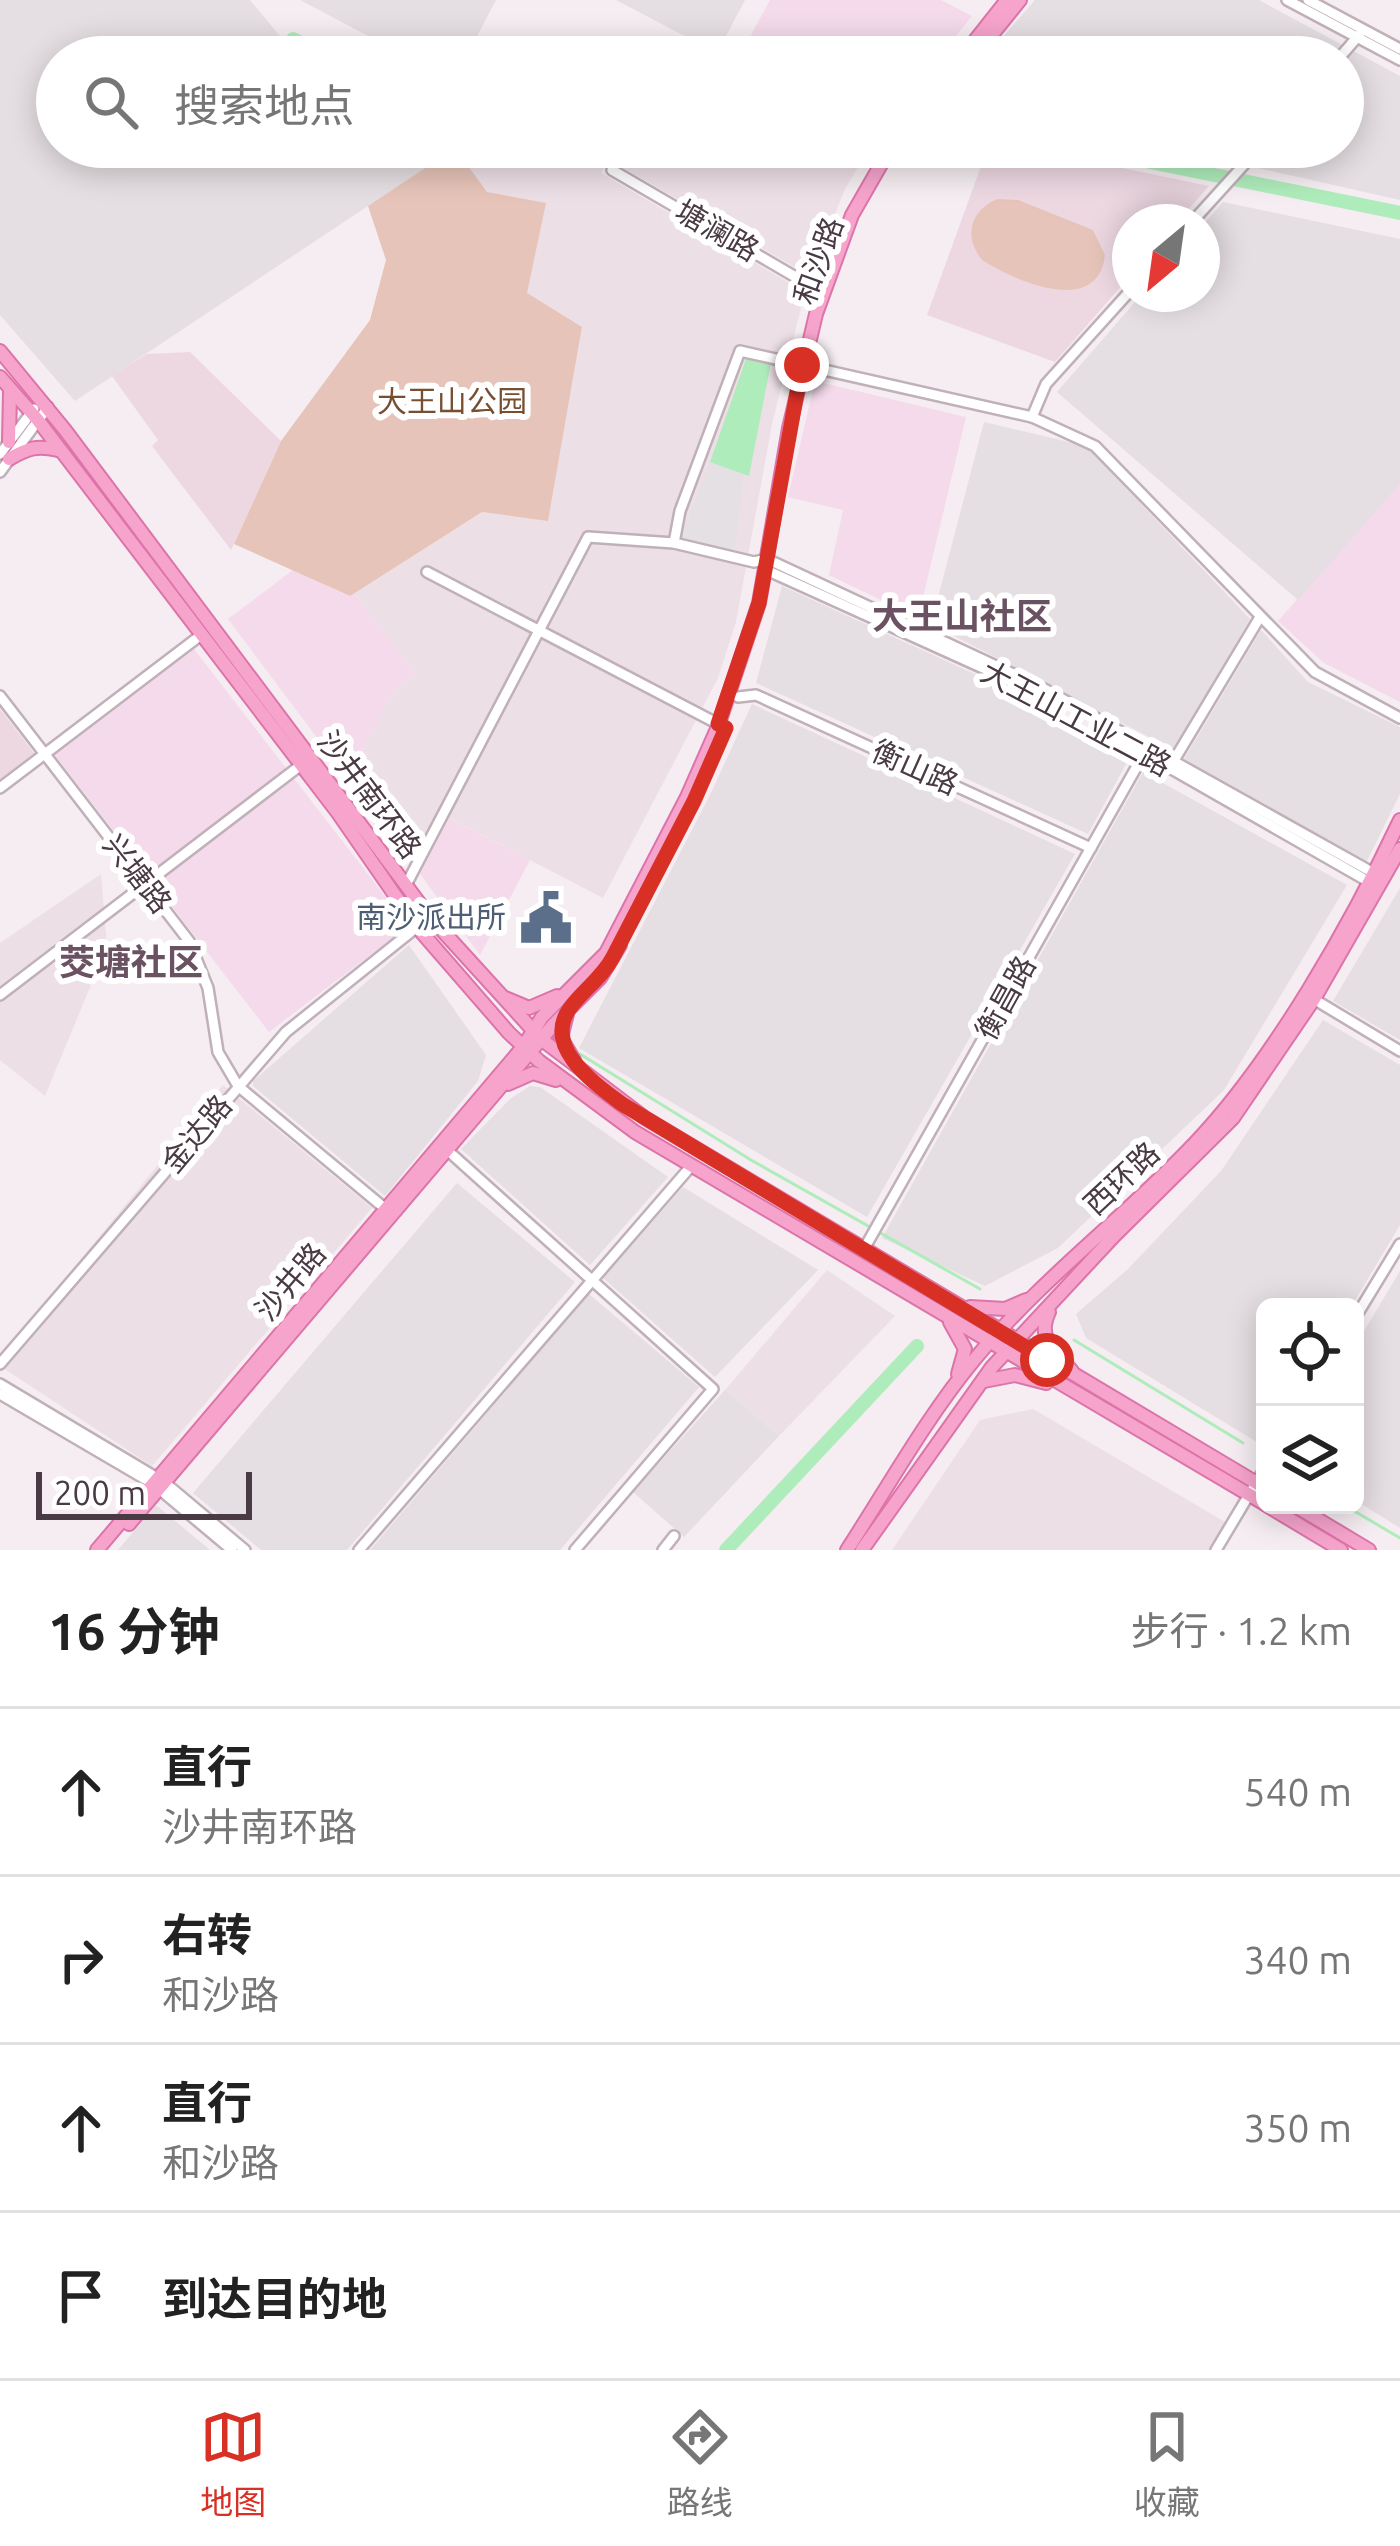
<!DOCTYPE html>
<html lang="zh">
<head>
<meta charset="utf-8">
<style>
	body { margin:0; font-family:Ubuntu,"Noto Sans SC",sans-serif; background:#f6f6f6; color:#222 }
	.controls { position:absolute; right:36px; bottom:36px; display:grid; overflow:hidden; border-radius:18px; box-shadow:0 6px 30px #0003 }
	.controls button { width:108px; height:108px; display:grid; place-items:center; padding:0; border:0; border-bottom:3px solid #e0e0e0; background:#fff; color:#222; font:60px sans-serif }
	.compass { position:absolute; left:1112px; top:204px; width:108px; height:108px; border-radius:50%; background:#fff; box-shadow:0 6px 30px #0003; rotate:209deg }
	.scale { position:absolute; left:36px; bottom:30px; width:216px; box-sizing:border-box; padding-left:12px; border:6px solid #493a43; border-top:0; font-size:33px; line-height:42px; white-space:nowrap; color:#493a43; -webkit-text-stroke:9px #fff; paint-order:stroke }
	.stop { position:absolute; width:36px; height:36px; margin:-27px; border:9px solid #d93025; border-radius:50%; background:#fff }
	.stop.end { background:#d93025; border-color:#fff; box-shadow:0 3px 12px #0008 }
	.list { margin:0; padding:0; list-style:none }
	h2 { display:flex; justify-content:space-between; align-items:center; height:156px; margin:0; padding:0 48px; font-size:51px }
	h2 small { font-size:39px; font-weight:400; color:#767676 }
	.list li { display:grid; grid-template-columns:78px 1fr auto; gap:36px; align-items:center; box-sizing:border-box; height:168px; padding:0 48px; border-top:3px solid #e0e0e0 }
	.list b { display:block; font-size:45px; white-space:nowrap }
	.list p { margin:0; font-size:39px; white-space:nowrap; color:#767676 }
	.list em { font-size:39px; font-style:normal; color:#767676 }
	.icon { flex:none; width:66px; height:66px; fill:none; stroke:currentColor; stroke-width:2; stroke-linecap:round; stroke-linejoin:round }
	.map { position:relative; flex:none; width:1400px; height:1550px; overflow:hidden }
	.search { position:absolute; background:#fff; box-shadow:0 6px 30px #0003; left:36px; right:36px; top:36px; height:132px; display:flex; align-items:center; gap:30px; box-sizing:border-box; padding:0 42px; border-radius:66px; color:#767676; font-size:45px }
	.sheet { height:828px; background:#fff }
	nav { display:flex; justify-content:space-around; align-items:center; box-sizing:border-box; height:168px; border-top:3px solid #e0e0e0; background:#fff; font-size:33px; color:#767676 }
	nav a { display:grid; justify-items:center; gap:6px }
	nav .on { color:#d93025 }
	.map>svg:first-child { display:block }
</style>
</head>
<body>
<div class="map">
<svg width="1400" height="1550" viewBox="0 0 1400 1550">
	<rect width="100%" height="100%" fill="#f5edf1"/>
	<g fill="#eddfe6">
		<path d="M 870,147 L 845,189 L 810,276 L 608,159 L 601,173 L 805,292 L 772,424 L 736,622 L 718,678 L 603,898 L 438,812 L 411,863 L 348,779 L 395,689 L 415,674 L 354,593 L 482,512 L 548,520 L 582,328 L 527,294 L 487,193 L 455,148 Z"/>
		<path d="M 101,874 L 107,946 L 45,1096 L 0,1060 L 0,943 Z"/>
		<path d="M 223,1085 L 372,1208 L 152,1466 L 0,1366 L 0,1359 Z"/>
		<path d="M 827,1270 L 895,1316 L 779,1436 L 725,1390 Z"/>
		<path d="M 1033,1409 L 1225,1522 L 1208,1550 L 892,1550 L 980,1420 Z"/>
	</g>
	<g fill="#f4daeb">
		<path d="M 770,0 L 941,0 L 972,16 L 939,57 L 739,57 Z"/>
		<path d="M 815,381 L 966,417 L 918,618 L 829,575 L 843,510 L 788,497 Z"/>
		<path d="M 1400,484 L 1400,702 L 1324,663 L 1278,621 Z"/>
		<path d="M 293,570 L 349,596 L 354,593 L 415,674 L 395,689 L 348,779 L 228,619 Z"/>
		<path d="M 194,649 L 408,926 L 269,1032 L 55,755 Z"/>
		<path d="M 449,818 L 530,860 L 480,955 L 420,874 Z"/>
	</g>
	<g fill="#e5dee2">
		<path d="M 0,0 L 250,0 L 297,57 L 57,57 L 57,147 L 455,148 L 75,401 L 0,315 Z"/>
		<path d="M 300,0 L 496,0 L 466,57 L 408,57 Z"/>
		<path d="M 616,0 L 745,0 L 717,53 Z"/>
		<path d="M 1035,0 L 1259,0 L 1400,76 L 1400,200 L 1165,147 L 1343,147 L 1343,57 L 988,54 Z"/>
		<path d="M 1223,202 L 1400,239 L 1400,484 L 1298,600 L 1057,392 L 1142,294 L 1202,294 L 1202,226 Z"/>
		<path d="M 984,422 L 1086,446 L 1250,619 L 1174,750 L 931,624 Z"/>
		<path d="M 782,586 L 1025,697 L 1132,753 L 1088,834 L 756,683 Z"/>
		<path d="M 1261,630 L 1308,682 L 1400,727 L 1400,794 L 1366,863 L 1184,759 Z"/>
		<path d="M 752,704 L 1075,854 L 867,1217 L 579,1048 L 710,795 Z"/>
		<path d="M 1143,772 L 1347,885 L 1224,1090 L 1058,1248 L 985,1286 L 882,1238 Z"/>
		<path d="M 1400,888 L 1400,1040 L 1333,1001 Z"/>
		<path d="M 409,945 L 486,1055 L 478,1081 L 385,1196 L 253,1086 L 253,1081 Z"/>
		<path d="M 1323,1020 L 1400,1065 L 1400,1225 L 1351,1307 L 1265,1307 L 1265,1447 L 1086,1338 L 1076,1314 L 1128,1269 L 1221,1171 Z"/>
		<path d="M 530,1086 L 540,1087 L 668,1177 L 590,1265 L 461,1149 L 510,1099 Z"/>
		<path d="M 457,1183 L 575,1282 L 347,1550 L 261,1550 L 193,1493 Z"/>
		<path d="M 683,1187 L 818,1270 L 715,1377 L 603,1278 Z"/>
		<path d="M 1400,1271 L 1400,1528 L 1355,1500 L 1355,1346 Z"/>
		<path d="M 589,1294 L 699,1387 L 560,1550 L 370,1550 Z"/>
		<path d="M 725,1390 L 779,1436 L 684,1537 L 633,1492 Z"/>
		<path d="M 156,1505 L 210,1550 L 118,1550 Z"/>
	</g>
	<g fill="#edd8e2">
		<path d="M 988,147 L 1021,147 L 1209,186 L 1177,222 L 1130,222 L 1130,276 L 1055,362 L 927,315 Z"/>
		<path d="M 190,352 L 281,441 L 231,550 L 152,446 L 158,440 L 112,376 L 147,354 Z"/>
		<path d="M 0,709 L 34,753 L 0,780 Z"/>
	</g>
	<g fill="#e6c4b9">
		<path d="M 455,148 L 487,192 L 546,203 L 527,293 L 582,327 L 548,521 L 482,512 L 350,596 L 234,544 L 281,441 L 370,320 L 386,260 L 368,206 Z"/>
		<path d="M 997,199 L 1018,200 L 1093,230 L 1105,255 C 1098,318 1015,281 982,260 C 963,236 970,211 997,199 Z"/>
	</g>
	<path fill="#e4e0e3" d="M 710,462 L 744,474 L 734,553 L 681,539 Z"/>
	<path fill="#afecbb" d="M 746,359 L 771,363 L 749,476 L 710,462 Z"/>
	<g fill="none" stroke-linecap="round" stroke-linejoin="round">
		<g stroke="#afecbb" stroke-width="3">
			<path d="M 580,1054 L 751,1160 L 980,1289"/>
			<path d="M 1074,1340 L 1243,1443"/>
			<path d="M 1344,1505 L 1400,1538"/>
		</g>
		<g stroke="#afecbb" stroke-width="14">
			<path d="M 293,39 L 330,57"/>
			<path d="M 581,57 L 609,45 L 637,57"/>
			<path d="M 1077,147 L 1400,213"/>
			<path d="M 726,1550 L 917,1346"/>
		</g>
		<g stroke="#c0b0b9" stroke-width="14">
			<g id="minor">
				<path d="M 1287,0 L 1400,60"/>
				<path d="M 1308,0 L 1400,49"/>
				<path d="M 1340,57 L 1360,34"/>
				<path d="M 612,170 L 823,293"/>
				<path d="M 1192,222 L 1260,147"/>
				<path d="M 1032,417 L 1046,384 L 1130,291"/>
				<path d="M 0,454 L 34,409"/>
				<path d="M 0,472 L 48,407"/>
				<path d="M 674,543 L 680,511 L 740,351 L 1032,417 L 1095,446 L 1315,672 L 1400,718"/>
				<path d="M 764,569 L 1005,678"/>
				<path d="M 427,572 L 726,728"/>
				<path d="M 0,696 L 189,941 L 208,988 L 218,1052 L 238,1086 L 388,1211"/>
				<path d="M 738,697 L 756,695 L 1091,848"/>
				<path d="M 1105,731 L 1371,883"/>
				<path d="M 1170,767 L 1260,617"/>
				<path d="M 0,788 L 201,635"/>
				<path d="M 406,885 L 588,537 L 674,543 L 754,562 L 767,559 L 1039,686 L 1379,876"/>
				<path d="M 0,995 L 301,765"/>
				<path d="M 1312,998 L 1400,1051"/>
				<path d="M 446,1149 L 713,1389 L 575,1550"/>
				<path d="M 864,1249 L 1145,752"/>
				<path d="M 1355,1318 L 1400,1244"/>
				<path d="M 0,1364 L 286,1032 L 417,927"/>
				<path d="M 0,1384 L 164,1482 L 245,1550"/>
				<path d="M 0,1394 L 152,1483 L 232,1550"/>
				<path d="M 359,1550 L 692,1165"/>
				<path d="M 663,1550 L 674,1536"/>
				<path d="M 1216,1550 L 1265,1468"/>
			</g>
		</g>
		<g stroke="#dc74a9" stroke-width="16">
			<g id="major">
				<path d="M 962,57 L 1007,0"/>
				<path d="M 974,57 L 1020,0"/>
				<path d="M 0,351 L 65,430 L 429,916 L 541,1039 L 645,1118 L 1265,1488"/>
				<path d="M 0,377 L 37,419 L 338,813 L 417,927 L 509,1033 L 539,1061 L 635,1132 L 1265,1504"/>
				<path d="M 9,442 L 10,391"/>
				<path d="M 9,459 C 28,448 37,445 58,450"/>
				<path d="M 505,998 L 529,1008 L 557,996"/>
				<path d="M 567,1014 L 561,1038 L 574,1060"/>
				<path d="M 508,1084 L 533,1073 L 556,1080"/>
				<path d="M 970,1307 L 1005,1309 L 1026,1300"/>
				<path d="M 1049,1312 C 1036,1338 1055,1352 1072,1371"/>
				<path d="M 950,1322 L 965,1349 L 958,1374"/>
				<path d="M 984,1381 L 1015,1375 L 1046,1383"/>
				<path d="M 1266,1505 L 1341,1550"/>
				<path d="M 1294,1505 L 1369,1550"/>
				<path d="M 129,1524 L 554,1024 L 600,978 L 620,945"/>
				<path d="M 97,1550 L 523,1047 L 542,1017 L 606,953 L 687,797 L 717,729 L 759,603 L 789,428 L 816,314 L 852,215 L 891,147"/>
				<path d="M 847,1550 C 888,1487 926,1418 974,1360 C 1040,1280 1124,1218 1195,1143 C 1274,1060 1351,924 1400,820"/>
				<path d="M 862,1550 L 992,1367 L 1114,1236 L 1233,1118 L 1314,999 L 1400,849"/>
			</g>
		</g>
		<use href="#minor" stroke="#fff" stroke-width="9"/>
		<use href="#major" stroke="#f7a4cd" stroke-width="12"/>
	</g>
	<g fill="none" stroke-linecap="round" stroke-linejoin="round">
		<path stroke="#d93025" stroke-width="15" d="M 802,365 L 759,603 L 718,724 L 726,728 L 694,801 L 613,957 C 602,978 584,989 570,1008 C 542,1047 594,1083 622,1104 L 1047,1360"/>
	</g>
	<defs>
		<g id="civic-bare" transform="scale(4.14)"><path d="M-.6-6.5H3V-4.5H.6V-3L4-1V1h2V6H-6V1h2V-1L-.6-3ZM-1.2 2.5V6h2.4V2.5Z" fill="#5c6f8a" stroke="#fff" stroke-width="2.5" paint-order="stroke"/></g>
	</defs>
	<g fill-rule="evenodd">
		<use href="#civic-bare" x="546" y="918"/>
	</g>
	<g text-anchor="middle" stroke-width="12" stroke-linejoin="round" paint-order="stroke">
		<g font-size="30" fill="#493a43" stroke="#fff">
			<text transform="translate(717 231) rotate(30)" y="10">塘澜路</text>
			<text transform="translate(819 261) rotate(-70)" y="10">和沙路</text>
			<text transform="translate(1076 719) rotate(28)" y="10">大王山工业二路</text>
			<text transform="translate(915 768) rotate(24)" y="10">衡山路</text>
			<text transform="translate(369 795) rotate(53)" y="10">沙井南环路</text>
			<text transform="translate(137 874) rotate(52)" y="10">兴塘路</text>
			<text transform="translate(1006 998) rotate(-61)" y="10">衡昌路</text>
			<text transform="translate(197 1134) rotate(-50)" y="10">金达路</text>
			<text transform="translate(1122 1179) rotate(-43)" y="10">西环路</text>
			<text transform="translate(291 1282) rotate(-50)" y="10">沙井路</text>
		</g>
		<g font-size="30" fill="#784e31" stroke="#fff">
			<text x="452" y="412">大王山公园</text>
		</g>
		<g font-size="30" fill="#4e5e75" stroke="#fff" text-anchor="end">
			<text x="506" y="928">南沙派出所</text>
		</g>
		<g font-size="36" font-weight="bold" fill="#6b5262" stroke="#fff">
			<text x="962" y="629">大王山社区</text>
			<text x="131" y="975">茭塘社区</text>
		</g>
	</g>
</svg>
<div class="controls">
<button><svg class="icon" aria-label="locate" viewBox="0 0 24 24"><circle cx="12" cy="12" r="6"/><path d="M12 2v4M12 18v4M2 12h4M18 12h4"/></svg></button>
<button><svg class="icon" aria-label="layers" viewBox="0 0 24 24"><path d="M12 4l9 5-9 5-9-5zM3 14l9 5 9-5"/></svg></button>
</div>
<svg class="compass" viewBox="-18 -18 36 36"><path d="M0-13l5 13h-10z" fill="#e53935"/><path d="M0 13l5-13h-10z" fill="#767676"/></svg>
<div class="scale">200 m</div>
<div class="stop" style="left:1047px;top:1360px"></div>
<div class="stop end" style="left:802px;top:365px"></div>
<div class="search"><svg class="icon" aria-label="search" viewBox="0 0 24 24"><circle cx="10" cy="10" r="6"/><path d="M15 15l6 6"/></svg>搜索地点</div>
</div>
<section class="sheet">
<h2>16 分钟<small>步行 · 1.2 km</small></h2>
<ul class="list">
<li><svg class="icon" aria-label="ahead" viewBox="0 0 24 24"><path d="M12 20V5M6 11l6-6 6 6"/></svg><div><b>直行</b><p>沙井南环路</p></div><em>540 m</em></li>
<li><svg class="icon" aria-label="right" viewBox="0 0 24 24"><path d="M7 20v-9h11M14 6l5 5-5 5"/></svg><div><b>右转</b><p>和沙路</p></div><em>340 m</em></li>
<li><svg class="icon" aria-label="ahead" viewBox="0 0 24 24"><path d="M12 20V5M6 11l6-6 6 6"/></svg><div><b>直行</b><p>和沙路</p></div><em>350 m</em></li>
<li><svg class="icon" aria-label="arrive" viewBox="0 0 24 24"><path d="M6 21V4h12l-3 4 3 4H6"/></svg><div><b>到达目的地</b></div></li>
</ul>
</section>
<nav>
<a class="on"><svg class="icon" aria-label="map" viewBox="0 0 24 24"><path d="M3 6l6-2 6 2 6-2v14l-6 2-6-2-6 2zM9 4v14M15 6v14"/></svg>地图</a>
<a><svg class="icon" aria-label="directions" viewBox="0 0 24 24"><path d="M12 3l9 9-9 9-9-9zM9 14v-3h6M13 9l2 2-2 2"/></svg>路线</a>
<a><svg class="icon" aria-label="saved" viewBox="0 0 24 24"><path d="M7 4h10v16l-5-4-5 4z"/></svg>收藏</a>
</nav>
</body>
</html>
